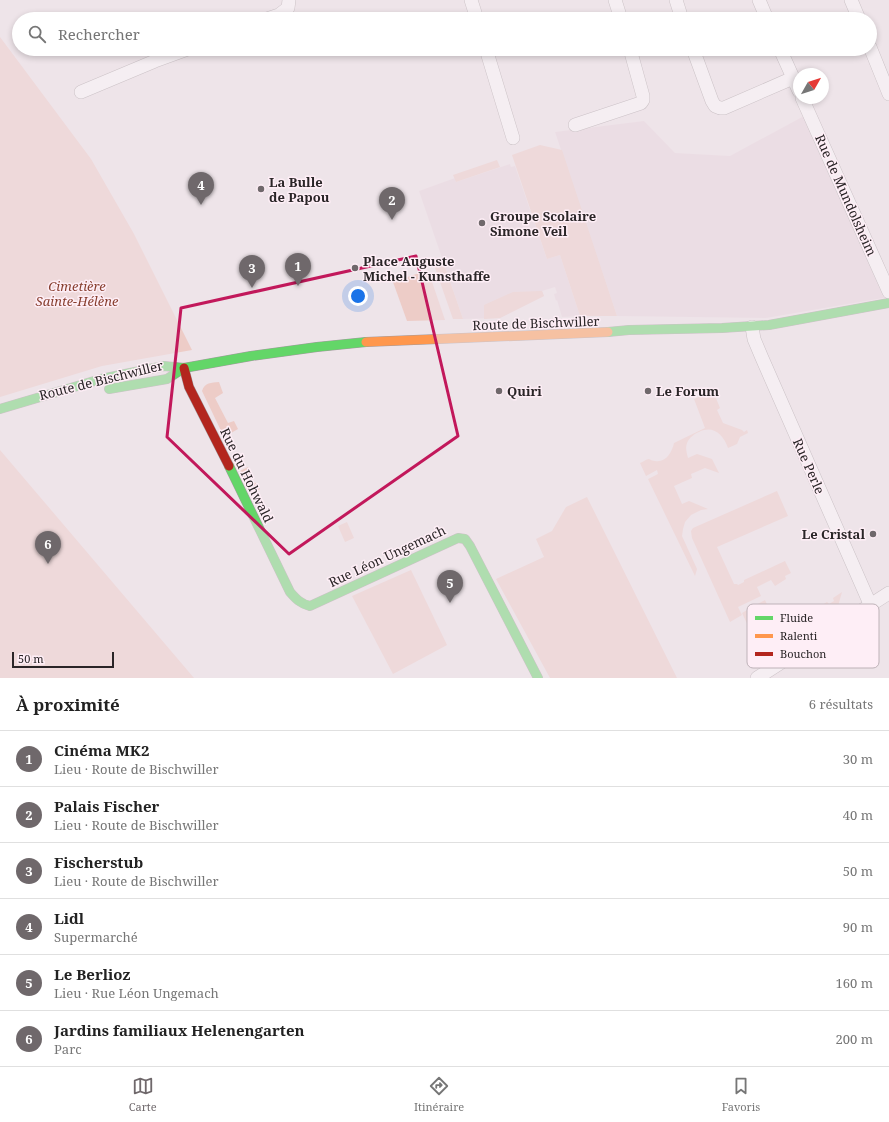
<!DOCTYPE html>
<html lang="fr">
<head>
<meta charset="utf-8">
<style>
	body { margin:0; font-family:"Noto Serif",serif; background:#f2f2f2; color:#222 }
	.compass { position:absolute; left:793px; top:68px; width:36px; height:36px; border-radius:50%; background:#fff; box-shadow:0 2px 6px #0003; rotate:51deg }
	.scale { position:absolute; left:12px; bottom:10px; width:102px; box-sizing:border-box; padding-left:4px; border:2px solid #2a2527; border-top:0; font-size:11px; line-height:14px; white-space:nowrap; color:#2a2527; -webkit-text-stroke:3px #feeef6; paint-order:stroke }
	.you { position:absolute; left:358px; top:296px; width:14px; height:14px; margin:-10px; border:3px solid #fff; border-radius:50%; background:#1a73e8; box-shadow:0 0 0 6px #1a73e833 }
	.badge { display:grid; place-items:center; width:26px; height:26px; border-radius:50%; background:#6f686b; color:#fff; font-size:13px; font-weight:700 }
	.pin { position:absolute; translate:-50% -33px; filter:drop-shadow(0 1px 2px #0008) }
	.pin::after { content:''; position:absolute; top:21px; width:14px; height:12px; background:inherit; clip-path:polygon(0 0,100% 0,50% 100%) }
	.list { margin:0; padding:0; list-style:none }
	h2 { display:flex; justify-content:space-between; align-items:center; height:52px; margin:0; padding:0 16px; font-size:17px }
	h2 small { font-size:13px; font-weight:400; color:#767676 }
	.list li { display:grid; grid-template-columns:26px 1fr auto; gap:12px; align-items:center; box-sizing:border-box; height:56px; padding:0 16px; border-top:1px solid #e0e0e0 }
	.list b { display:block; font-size:15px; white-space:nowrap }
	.list p { margin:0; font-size:13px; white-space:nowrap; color:#767676 }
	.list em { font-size:13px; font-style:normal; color:#767676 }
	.icon { flex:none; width:22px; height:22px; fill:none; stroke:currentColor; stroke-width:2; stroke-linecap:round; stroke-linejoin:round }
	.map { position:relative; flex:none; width:889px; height:678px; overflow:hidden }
	.search { position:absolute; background:#fff; box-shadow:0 2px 6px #0003; left:12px; right:12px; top:12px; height:44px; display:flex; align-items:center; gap:10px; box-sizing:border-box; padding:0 14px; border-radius:22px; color:#767676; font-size:15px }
	.sheet { height:388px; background:#fff }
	nav { display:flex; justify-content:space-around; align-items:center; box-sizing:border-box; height:56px; border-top:1px solid #e0e0e0; background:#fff; font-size:11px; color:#767676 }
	nav a { display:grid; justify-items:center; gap:2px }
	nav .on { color:#6f686b }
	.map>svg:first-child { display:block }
</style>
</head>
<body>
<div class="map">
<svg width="889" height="678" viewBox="0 0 889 678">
	<rect width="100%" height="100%" fill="#eee4e9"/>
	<g fill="#e7d6de">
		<path d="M 815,110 L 889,275 L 889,297 L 766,318 L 617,316 L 555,132 L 644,121 L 675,153 L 730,156 Z"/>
		<path d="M 510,164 L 511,167 L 515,166 L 547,259 L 560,255 L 580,316 L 562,317 L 557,300 L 556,301 L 554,294 L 557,293 L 555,287 L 542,291 L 544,296 L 500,318 L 463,319 L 419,191 L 455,178 L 456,182 Z"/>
	</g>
	<g fill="#edccc7">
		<path d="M 0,37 L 91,159 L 134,234 L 192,350 L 102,366 L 0,397 Z"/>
		<path d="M 540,145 L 562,150 L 617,316 L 580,316 L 560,255 L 547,259 L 512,155 Z"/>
		<path d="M 497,160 L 500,167 L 456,182 L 453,175 Z"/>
		<path d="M 444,262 L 444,264 L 463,319 L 453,319 L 434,265 Z"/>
		<path d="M 428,270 L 445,320 L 407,321 L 393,282 Z"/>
		<path d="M 542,291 L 544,296 L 500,318 L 484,319 L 484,305 L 513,292 Z"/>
		<path d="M 219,382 L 223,393 L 215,398 L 228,423 L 234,421 L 238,429 L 224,437 L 202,391 C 205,382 211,383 219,382 Z"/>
		<path d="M 713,391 L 720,408 L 717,410 L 723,423 L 742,430 L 744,432 L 747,430 L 748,433 L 740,437 L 737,444 L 728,448 C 723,434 713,425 699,432 C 694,434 689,438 687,443 C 685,448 687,454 688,458 L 697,454 L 712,459 L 719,473 L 705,468 L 691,474 L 692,478 L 674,486 L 682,504 L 689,501 L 708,509 L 701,510 L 691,515 L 685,522 L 683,529 L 682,536 L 697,569 L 695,576 L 648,479 L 658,474 L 657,470 L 646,476 L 640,463 C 643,462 646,459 649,459 C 651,460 653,461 655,461 C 666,463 672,452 674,443 L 705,428 L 694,399 Z"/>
		<path d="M 0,450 L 194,678 L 0,678 Z"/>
		<path d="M 248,467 L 250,471 L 249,474 L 252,482 L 256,483 L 260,489 L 252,494 L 240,471 Z"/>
		<path d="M 777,491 L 788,516 L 717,547 L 734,584 L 737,584 L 738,585 L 744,582 L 744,580 L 785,561 L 791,573 L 785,576 L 786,579 L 775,586 L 771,580 L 757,587 L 761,596 L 738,607 L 742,615 L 730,622 L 692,538 L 691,531 L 693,528 Z"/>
		<path d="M 587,497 L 677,678 L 550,678 L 496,579 L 544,557 L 536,539 L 552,531 L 566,507 Z"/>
		<path d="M 347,522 L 354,538 L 345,542 L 338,526 Z"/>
		<path d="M 411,570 L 447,645 L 393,674 L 352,596 Z"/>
		<path d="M 842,592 L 838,606 L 821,618 L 815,609 L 827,602 L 829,604 L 834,601 L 833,598 Z"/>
		<path d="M 765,600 L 784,641 L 762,655 L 742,613 Z"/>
	</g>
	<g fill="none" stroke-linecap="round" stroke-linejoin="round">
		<g stroke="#a19a9d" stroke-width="14">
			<g id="street">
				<path d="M 471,0 L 477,19"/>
				<path d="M 615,0 L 621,19"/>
				<path d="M 676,0 L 682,19"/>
				<path d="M 759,0 L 767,19"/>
				<path d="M 851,0 L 859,19"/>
				<path d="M 267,19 L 279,15 L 288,8 L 289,0"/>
				<path d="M 870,47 L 889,94"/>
				<path d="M 486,49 L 513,138"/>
				<path d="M 693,49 L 712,101 L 715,106 L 720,108 L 724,108 L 793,78"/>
				<path d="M 780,49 L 799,91"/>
				<path d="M 81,92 L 155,61 L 188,49"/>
				<path d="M 802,98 L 889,292"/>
				<path d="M 575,125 L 641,103 L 643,100 L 643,96 L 630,49"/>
				<path d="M 752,327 L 754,339 L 762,358 L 870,604"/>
				<path d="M 757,678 L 889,593"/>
			</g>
		</g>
		<g stroke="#a19a9d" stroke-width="10">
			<g id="fast">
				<path d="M 608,332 L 629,330 L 722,328 L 769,325 L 889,303"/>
				<path d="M 109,389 L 167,379 L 184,368"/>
				<path d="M 0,409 L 101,379 L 164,366 L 184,368 L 251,356 L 317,347 L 366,342"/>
				<path d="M 229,466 L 290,592 C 296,599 301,604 310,606 L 458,538 L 465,539 L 470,546 L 538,678"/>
			</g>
		</g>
		<g stroke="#a19a9d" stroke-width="10">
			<path id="slow" d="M 366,342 L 608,332"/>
		</g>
		<g stroke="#a19a9d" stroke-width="10">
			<path id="jam" d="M 184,368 L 189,387 L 229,466"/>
		</g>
		<use href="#street" stroke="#fcfbfc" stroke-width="13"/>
		<use href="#fast" stroke="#63d668" stroke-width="9"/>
		<use href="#slow" stroke="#ff974d" stroke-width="9"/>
		<use href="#jam" stroke="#b3261e" stroke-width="9"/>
	</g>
	<path d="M0 0H889V678H0ZM 416,256 L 458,436 L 289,554 L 167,437 L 181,308 Z" fill="#eee4e9" fill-opacity=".55" fill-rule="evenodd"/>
	<path fill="none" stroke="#c2185b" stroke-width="3" stroke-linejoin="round" d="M 416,256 L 458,436 L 289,554 L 167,437 L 181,308 Z"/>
	<g fill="#6f686b" stroke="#feeef6" stroke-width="1.5">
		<circle cx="261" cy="189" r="4"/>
		<circle cx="482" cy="223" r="4"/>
		<circle cx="355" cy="268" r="4"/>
		<circle cx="499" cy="391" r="4"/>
		<circle cx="648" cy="391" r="4"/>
		<circle cx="873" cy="534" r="4"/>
	</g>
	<g text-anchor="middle" stroke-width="3" stroke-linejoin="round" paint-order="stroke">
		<g font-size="13" font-weight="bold" fill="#2a2527" stroke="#feeef6" text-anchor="start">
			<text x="269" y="187">La Bulle<tspan x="269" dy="15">de Papou</tspan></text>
			<text x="490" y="221">Groupe Scolaire<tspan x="490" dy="15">Simone Veil</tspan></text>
			<text x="363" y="266">Place Auguste<tspan x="363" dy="15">Michel - Kunsthaffe</tspan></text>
			<text x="507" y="396">Quiri</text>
			<text x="656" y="396">Le Forum</text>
			<text x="865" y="539" text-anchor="end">Le Cristal</text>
		</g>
		<g font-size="13" fill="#2a2527" stroke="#feeef6">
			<text transform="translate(846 195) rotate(66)" y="5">Rue de Mundolsheim</text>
			<text transform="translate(536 323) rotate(-2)" y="5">Route de Bischwiller</text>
			<text transform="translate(101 380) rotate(-14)" y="5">Route de Bischwiller</text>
			<text transform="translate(809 466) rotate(66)" y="5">Rue Perle</text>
			<text transform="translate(247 475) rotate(64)" y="5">Rue du Hohwald</text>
			<text transform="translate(387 556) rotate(-25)" y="5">Rue Léon Ungemach</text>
		</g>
		<g font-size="13" font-style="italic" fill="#873e2e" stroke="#feeef6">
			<text x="77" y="291">Cimetière<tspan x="77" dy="15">Sainte-Hélène</tspan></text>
		</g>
	</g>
	<rect x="747" y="604" width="132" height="64" rx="6" fill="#feeef6" stroke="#beb2b8" stroke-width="1"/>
	<rect x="755" y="616" width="18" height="4" fill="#63d668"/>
	<rect x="755" y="634" width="18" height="4" fill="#ff974d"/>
	<rect x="755" y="652" width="18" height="4" fill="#b3261e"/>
	<g font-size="11" fill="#2a2527">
		<text x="780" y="622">Fluide</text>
		<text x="780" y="640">Ralenti</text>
		<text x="780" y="658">Bouchon</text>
	</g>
</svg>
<svg class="compass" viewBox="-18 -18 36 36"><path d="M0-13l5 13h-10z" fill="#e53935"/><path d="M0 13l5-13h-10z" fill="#767676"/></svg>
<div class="scale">50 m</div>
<div class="you"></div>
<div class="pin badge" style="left:298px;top:286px">1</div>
<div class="pin badge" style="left:392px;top:220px">2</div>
<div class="pin badge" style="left:252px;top:288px">3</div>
<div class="pin badge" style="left:201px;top:205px">4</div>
<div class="pin badge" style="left:450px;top:603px">5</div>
<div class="pin badge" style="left:48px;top:564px">6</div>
<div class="search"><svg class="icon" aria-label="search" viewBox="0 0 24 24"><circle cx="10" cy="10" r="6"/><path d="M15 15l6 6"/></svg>Rechercher</div>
</div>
<section class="sheet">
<h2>À proximité<small>6 résultats</small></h2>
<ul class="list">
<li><span class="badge">1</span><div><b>Cinéma MK2</b><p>Lieu · Route de Bischwiller</p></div><em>30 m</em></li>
<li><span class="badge">2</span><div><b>Palais Fischer</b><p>Lieu · Route de Bischwiller</p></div><em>40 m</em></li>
<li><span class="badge">3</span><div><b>Fischerstub</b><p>Lieu · Route de Bischwiller</p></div><em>50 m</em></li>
<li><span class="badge">4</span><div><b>Lidl</b><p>Supermarché</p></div><em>90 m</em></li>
<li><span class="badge">5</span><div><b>Le Berlioz</b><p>Lieu · Rue Léon Ungemach</p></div><em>160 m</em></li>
<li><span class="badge">6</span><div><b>Jardins familiaux Helenengarten</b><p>Parc</p></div><em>200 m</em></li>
</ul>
</section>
<nav>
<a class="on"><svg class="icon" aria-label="map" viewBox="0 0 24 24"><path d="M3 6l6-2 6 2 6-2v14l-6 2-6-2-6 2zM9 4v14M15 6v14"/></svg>Carte</a>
<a><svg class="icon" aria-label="directions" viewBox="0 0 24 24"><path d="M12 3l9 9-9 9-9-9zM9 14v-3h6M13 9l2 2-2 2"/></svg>Itinéraire</a>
<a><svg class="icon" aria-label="saved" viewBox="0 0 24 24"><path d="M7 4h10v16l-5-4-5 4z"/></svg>Favoris</a>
</nav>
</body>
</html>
